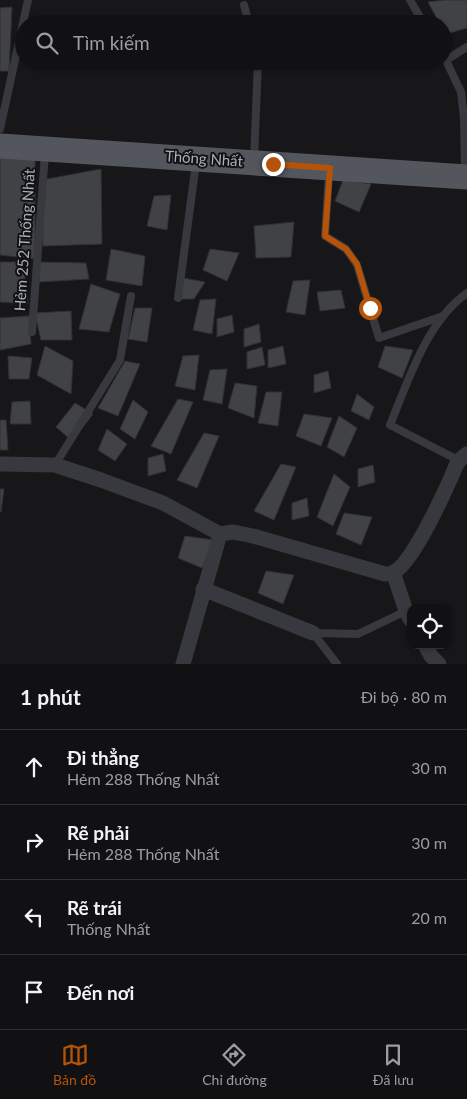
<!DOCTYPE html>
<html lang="vi">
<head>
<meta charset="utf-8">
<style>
	body { margin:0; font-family:Lato,sans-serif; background:#1a1a1c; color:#f1f3f6 }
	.controls { position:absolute; right:15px; bottom:15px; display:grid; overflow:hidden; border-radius:10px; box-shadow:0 1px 4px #0004 }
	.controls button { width:45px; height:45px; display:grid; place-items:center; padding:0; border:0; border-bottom:1px solid #303133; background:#111113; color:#f1f3f6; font:25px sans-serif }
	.stop { position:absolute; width:15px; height:15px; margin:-11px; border:4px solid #b45309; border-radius:50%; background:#fff }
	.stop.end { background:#b45309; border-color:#fff; box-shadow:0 1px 5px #0008 }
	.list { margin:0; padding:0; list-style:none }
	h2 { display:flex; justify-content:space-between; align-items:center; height:65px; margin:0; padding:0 20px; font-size:21px }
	h2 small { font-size:16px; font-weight:400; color:#9c9da0 }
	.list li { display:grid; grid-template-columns:32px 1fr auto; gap:15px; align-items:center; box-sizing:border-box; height:75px; padding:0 20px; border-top:1px solid #303133 }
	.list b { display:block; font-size:19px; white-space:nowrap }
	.list p { margin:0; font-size:16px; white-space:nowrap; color:#9c9da0 }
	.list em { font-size:16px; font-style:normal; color:#9c9da0 }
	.icon { flex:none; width:28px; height:28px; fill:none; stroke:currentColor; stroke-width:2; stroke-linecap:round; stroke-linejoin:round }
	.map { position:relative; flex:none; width:467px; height:664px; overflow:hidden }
	.search { position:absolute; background:#111113; box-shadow:0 1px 4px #0004; left:15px; right:15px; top:15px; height:55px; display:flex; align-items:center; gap:12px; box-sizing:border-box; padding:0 18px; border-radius:28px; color:#9c9da0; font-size:19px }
	.sheet { height:365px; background:#111113 }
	nav { display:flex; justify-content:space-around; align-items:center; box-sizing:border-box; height:70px; border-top:1px solid #303133; background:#111113; font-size:14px; color:#9c9da0 }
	nav a { display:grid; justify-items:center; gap:2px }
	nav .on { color:#b45309 }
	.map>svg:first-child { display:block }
</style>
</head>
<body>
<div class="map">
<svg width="467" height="664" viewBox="0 0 467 664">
	<rect width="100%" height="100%" fill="#171719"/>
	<g fill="#414246" stroke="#313135">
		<path d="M 445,0 L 467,0 L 467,28 L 446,34 L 443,28 L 443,24 L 440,24 L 428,2 Z"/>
		<path d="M 12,7 L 9,71 L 0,71 L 0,8 Z"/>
		<path d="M 0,155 L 35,155 L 35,259 L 0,255 Z"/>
		<path d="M 101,169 L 102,244 L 43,246 L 42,180 Z"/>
		<path d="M 343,180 L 371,184 L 359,212 L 335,201 Z"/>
		<path d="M 171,195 L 167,230 L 147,226 L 154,196 Z"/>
		<path d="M 294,222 L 291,257 L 256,258 L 254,226 Z"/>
		<path d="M 111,249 L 145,256 L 142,286 L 106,280 Z"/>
		<path d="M 210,249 L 239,253 L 227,281 L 203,270 Z"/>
		<path d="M 0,262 L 23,262 L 28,304 L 0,302 Z"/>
		<path d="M 38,262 L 86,263 L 89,279 L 39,282 Z"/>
		<path d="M 178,277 L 205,282 L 194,299 L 179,299 Z"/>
		<path d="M 310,280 L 305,315 L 286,312 L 293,281 Z"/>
		<path d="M 91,284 L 120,294 L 109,332 L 79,329 Z"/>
		<path d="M 341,290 L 345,308 L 320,311 L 317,292 Z"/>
		<path d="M 216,299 L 212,334 L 193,330 L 200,300 Z"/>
		<path d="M 135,308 L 152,308 L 147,342 L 128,339 Z"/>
		<path d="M 71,311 L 72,340 L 41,340 L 35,313 Z"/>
		<path d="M 232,315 L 234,332 L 217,337 L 217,319 Z"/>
		<path d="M 29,316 L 31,344 L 0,350 L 0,318 Z"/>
		<path d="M 259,324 L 261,342 L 244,347 L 244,329 Z"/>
		<path d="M 45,346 L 73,361 L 71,394 L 37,375 Z"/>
		<path d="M 283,346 L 286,364 L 268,368 L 268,350 Z"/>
		<path d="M 385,346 L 413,350 L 402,378 L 378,367 Z"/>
		<path d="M 262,347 L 265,365 L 247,369 L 247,352 Z"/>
		<path d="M 199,355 L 195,390 L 175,386 L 183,356 Z"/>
		<path d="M 8,356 L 32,358 L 29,379 L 9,379 Z"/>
		<path d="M 125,361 L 140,364 L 118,416 L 98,408 Z"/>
		<path d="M 227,369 L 222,404 L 203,400 L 210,370 Z"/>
		<path d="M 328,371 L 331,388 L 314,393 L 314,375 Z"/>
		<path d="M 235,383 L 257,386 L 254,418 L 228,408 Z"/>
		<path d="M 266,392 L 282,392 L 278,426 L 258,423 Z"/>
		<path d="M 357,394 L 374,407 L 369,420 L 351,411 Z"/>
		<path d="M 178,399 L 193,402 L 171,454 L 151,446 Z"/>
		<path d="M 133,400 L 148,412 L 135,439 L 120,429 Z"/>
		<path d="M 30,401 L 31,424 L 10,424 L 12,402 Z"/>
		<path d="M 75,403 L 93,414 L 72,441 L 56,427 Z"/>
		<path d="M 304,414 L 332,418 L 321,446 L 296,436 Z"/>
		<path d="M 339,416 L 357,428 L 344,457 L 327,447 Z"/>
		<path d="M 0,420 L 6,420 L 8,450 L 0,450 Z"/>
		<path d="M 107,429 L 127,444 L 115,461 L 98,450 Z"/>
		<path d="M 204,433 L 219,436 L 197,488 L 177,480 Z"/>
		<path d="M 163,454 L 166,471 L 148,476 L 148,458 Z"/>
		<path d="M 281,464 L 296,467 L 274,520 L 254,511 Z"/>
		<path d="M 373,465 L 375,482 L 358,487 L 358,469 Z"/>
		<path d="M 334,474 L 350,487 L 333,526 L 317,517 Z"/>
		<path d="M 0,489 L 4,489 L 1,512 L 0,512 Z"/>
		<path d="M 307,498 L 309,516 L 292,520 L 292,503 Z"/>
		<path d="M 344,513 L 372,517 L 361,545 L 336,534 Z"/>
		<path d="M 185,536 L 214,540 L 202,568 L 178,558 Z"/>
		<path d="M 266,571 L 294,575 L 283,604 L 258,593 Z"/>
	</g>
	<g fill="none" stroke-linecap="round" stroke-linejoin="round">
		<g stroke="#38393e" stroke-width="8">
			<path d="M 410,0 L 424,24"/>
			<path d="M 244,5 L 249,24"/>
			<path d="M 443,54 L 461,92 L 464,118 L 465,173"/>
			<path d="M 446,60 L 467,47"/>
			<path d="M 0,129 L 28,0"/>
			<path d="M 254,160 L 258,61"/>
			<path d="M 329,172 L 325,236 L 346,249 L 357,265 L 379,338 L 443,316"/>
			<path d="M 178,298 L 196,163"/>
			<path d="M 32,332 L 45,153"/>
			<path d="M 458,460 L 390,425 C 408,381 427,321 467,293"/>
			<path d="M 55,465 L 120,360 L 131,296"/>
			<path d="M 313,633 L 358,634 L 406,611"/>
			<path d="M 313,633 L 337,664"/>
		</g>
		<g stroke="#38393e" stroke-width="15">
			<path d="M 0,464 L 55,465 L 101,480 L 163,503 L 220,534 L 233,532 L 253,536 L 385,574 C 388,574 390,574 393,573 C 411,564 440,502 449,482 C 456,468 454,463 467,454"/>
			<path d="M 393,572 L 406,611 L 411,620"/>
			<path d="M 203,589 L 313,633"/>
			<path d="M 425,645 L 431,656 L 439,664"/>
			<path d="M 183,664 L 220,534"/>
		</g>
		<path stroke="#54565d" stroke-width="25" d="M 0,146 L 467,177"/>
	</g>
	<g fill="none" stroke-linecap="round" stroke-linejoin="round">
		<path stroke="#b45309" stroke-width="6" d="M 273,164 L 330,168 L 325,236 L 346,249 L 357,264 L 370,308"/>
	</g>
	<g text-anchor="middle" stroke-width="4" stroke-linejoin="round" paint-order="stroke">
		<g font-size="15" fill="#a9aeb8" stroke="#121214">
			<text transform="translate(204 159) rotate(4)" y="5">Thống Nhất</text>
			<text transform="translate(25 240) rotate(-86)" y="5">Hẻm 252 Thống Nhất</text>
		</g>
	</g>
</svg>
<div class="controls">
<button><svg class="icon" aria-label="locate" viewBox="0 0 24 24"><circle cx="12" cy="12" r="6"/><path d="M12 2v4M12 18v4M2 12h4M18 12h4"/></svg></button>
</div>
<div class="stop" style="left:370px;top:308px"></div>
<div class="stop end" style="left:273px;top:164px"></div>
<div class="search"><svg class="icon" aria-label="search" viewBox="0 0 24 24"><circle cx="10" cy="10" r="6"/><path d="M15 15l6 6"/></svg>Tìm kiếm</div>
</div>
<section class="sheet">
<h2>1 phút<small>Đi bộ · 80 m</small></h2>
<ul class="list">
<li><svg class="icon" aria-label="ahead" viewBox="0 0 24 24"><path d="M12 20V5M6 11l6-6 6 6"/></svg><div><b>Đi thẳng</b><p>Hẻm 288 Thống Nhất</p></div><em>30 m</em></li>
<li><svg class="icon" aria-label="right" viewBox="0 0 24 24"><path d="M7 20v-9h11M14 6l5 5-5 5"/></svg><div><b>Rẽ phải</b><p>Hẻm 288 Thống Nhất</p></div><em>30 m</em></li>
<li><svg class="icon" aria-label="left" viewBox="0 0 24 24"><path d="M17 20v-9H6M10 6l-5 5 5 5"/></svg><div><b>Rẽ trái</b><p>Thống Nhất</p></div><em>20 m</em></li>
<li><svg class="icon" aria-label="arrive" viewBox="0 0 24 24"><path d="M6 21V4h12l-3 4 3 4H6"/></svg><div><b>Đến nơi</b></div></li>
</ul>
</section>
<nav>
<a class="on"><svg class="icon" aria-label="map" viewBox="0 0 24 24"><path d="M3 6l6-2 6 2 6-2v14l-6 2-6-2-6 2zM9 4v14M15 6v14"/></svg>Bản đồ</a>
<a><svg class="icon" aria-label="directions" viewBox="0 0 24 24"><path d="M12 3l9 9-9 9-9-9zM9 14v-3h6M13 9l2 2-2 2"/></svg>Chỉ đường</a>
<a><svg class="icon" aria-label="saved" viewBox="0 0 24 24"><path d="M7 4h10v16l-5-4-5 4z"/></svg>Đã lưu</a>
</nav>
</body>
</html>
